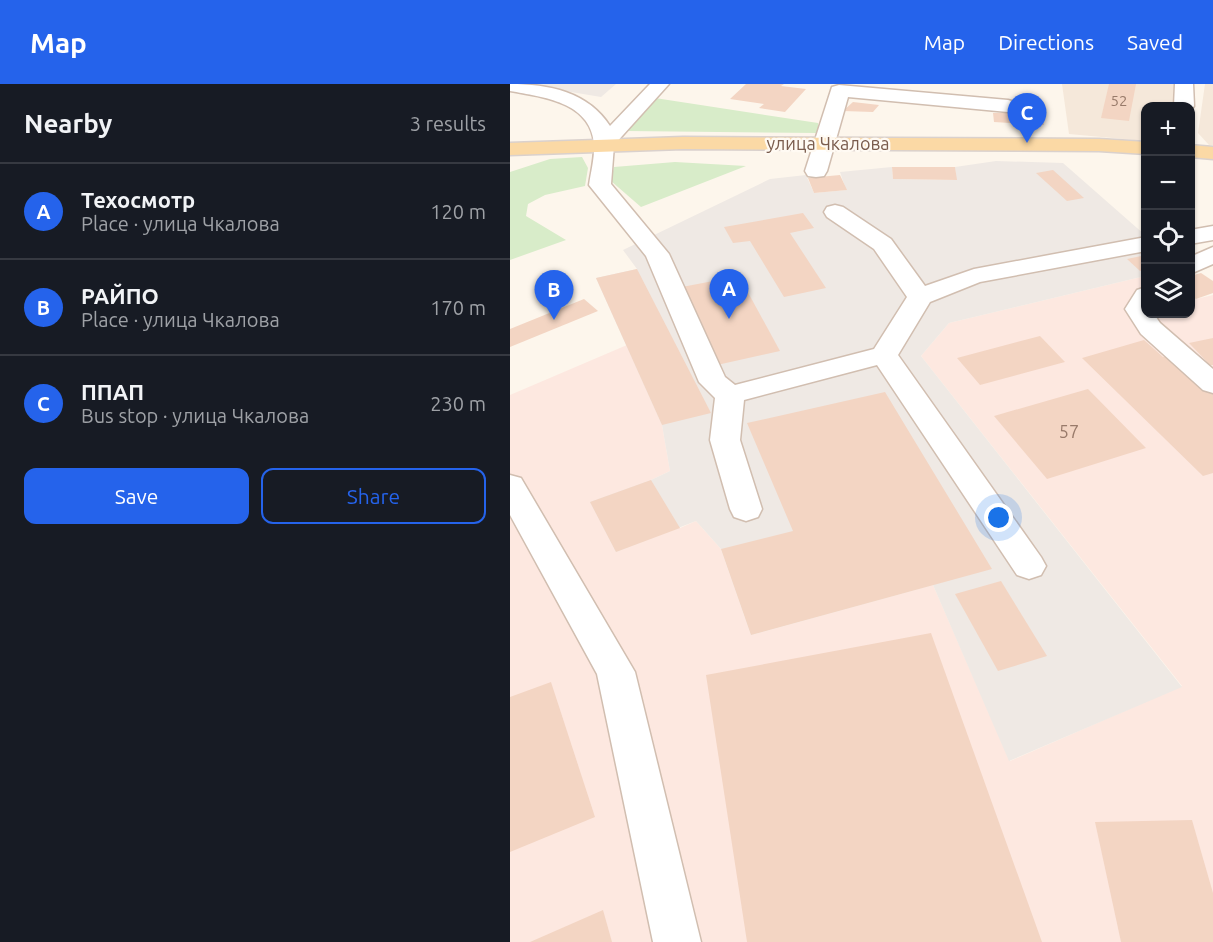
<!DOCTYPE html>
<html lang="en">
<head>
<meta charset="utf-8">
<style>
	body { margin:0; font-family:Ubuntu,sans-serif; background:#20242c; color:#f1f3f6 }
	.controls { position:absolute; right:18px; top:18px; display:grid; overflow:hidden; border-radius:12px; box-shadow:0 2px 4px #0004 }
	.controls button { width:54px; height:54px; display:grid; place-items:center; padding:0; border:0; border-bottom:2px solid #363941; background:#171b24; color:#f1f3f6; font:30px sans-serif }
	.you { position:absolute; left:489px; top:434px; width:21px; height:21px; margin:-15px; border:4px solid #fff; border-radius:50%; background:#1a73e8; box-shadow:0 0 0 9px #1a73e833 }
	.badge { display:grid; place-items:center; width:39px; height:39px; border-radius:50%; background:#2563eb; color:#fff; font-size:20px; font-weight:700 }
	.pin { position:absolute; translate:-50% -50px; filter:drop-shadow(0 2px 3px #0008) }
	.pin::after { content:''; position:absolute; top:32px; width:21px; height:18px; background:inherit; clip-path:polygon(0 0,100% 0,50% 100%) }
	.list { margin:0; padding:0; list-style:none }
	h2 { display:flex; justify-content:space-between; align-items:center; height:78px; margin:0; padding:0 24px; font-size:26px }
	h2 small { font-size:20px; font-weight:400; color:#9ea1a6 }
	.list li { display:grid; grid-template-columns:39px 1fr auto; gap:18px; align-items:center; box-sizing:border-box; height:96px; padding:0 24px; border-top:2px solid #363941 }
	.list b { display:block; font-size:22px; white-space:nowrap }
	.list p { margin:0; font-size:20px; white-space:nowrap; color:#9ea1a6 }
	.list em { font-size:20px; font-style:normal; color:#9ea1a6 }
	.actions { display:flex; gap:12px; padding:18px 24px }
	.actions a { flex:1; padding:14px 0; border:2px solid #2563eb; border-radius:12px; text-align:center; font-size:21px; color:#2563eb }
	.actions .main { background:#2563eb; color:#fff }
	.icon { flex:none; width:33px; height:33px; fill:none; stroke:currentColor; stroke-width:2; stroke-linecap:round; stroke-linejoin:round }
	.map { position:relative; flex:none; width:703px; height:858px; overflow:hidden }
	header { display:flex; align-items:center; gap:36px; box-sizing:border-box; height:84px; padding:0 30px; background:#2563eb; color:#fff }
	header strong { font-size:28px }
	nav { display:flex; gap:33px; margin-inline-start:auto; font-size:21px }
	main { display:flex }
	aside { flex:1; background:#171b24 }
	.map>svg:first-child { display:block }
</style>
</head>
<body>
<header>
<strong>Map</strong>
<nav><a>Map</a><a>Directions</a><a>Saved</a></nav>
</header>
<main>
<aside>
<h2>Nearby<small>3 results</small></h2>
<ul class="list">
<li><span class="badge">A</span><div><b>Техосмотр</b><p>Place · улица Чкалова</p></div><em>120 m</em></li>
<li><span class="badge">B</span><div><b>РАЙПО</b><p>Place · улица Чкалова</p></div><em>170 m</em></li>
<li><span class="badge">C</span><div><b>ППАП</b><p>Bus stop · улица Чкалова</p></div><em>230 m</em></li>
</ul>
<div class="actions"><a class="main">Save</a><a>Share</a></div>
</aside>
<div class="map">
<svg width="703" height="858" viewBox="0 0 703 858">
	<rect width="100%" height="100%" fill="#fdf6ec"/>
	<g fill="#f5e8da">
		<path d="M 552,0 L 664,0 L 663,22 L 636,22 L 635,57 L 559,50 Z"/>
		<path d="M 695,0 L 703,0 L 703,61 L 699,61 L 688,49 Z"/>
	</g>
	<path fill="#fde8e0" d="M 635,192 L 636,230 L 680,230 L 681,212 L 686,215 L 703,211 L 703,858 L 0,858 L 0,311 L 117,261 L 152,341 L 160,387 L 141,396 L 170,444 L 186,437 L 211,465 L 241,551 L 423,501 L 500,677 L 672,602 L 411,272 L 439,239 Z"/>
	<g fill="#efe9e4">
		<path d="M 13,0 L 106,0 L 91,13 Z"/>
		<path d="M 486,77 L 553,79 L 635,151 L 635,192 L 439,239 L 411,272 L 672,603 L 499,677 L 423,501 L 241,551 L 211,465 L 186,437 L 106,468 L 80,418 L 141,396 L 160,387 L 152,341 L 86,194 L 127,185 L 113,166 L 260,95 L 296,91 L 304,109 L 336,106 L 330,88 L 382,83 L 383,95 L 446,96 L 445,83 Z"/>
	</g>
	<g fill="#d8ecc9">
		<path d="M 145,14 L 308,39 L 308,49 L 117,47 Z"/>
		<path d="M 72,73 L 78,84 L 75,102 L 35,111 L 18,120 L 16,132 L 56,156 L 0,176 L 0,88 L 40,75 Z"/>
		<path d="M 165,78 L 236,82 L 131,123 L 101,97 L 104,83 Z"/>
	</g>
	<g fill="#f3d5c3">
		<path d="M 236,0 L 274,0 L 271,2 L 296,5 L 275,28 L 249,24 L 254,20 L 220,15 Z"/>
		<path d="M 599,0 L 626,0 L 619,37 L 591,34 Z"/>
		<path d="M 343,18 L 369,21 L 363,28 L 333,27 Z"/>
		<path d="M 528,20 L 534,41 L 484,38 L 483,29 L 514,29 L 512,21 Z"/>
		<path d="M 382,83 L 445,83 L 447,96 L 383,95 Z"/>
		<path d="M 543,86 L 574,114 L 557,117 L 526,89 Z"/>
		<path d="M 330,91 L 337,106 L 304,109 L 298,94 Z"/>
		<path d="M 293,129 L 304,144 L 280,149 L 316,204 L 274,213 L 240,157 L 223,159 L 214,143 Z"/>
		<path d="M 636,171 L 636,186 L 630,187 L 617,175 Z"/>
		<path d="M 127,185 L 201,329 L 152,341 L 86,194 Z"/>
		<path d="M 691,189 L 703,197 L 703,209 L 686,215 L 680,212 L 680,192 Z"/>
		<path d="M 229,192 L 270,267 L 207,281 L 172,203 Z"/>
		<path d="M 74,215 L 88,227 L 0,263 L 0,245 Z"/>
		<path d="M 530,252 L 555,278 L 470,301 L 447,274 Z"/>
		<path d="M 703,254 L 703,281 L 700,281 L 679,259 Z"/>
		<path d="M 634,256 L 653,273 L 663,270 L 703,306 L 703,389 L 693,392 L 572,274 Z"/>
		<path d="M 578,305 L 636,364 L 537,395 L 484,332 Z"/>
		<path d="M 375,308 L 482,485 L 241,551 L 211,465 L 283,447 L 237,339 Z"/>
		<path d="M 141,396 L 170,444 L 106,468 L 80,418 Z"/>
		<path d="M 491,497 L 537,572 L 488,587 L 445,510 Z"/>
		<path d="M 421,549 L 532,858 L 237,858 L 196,591 Z"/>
		<path d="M 41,598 L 85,733 L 0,768 L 0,613 Z"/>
		<path d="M 682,736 L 703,809 L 703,858 L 611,858 L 585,738 Z"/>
		<path d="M 93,826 L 102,858 L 20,858 Z"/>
	</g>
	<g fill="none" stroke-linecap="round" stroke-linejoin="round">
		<g stroke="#d1beb0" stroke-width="3">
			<g id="minor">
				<path d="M 0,0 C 39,0 78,8 100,42 L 140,0 L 159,0 L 104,61 L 101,100 L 159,170 L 215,293 L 225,301 L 364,265 L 397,213 L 364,165 L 317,133 L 314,128 L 317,123 L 325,121 L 333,123 L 381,155 L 415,202 L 464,185 L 636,153 L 636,167 L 470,198 L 420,218 L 388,271 L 531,473 L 536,482 L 531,491 L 519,495 L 507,491 L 367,281 L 234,316 L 230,356 L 252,425 L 248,433 L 236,437 L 224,433 L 220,425 L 200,356 L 205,314 L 189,298 L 136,172 L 79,101 C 81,87 85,73 84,59 C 80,18 33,13 0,7 Z"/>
				<path d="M 665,0 L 683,0 L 684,22 L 681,26 L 680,22 L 664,22 Z"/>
				<path d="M 329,1 L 498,16 L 505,18 L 508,22 L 505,26 L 498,28 L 338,13 L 317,87 L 314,92 L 306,93 L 298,92 L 295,87 L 322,3 Z"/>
				<path d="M 703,142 L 703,156 L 680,160 L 680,146 Z"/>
				<path d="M 703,163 L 703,180 L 680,190 L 680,173 Z"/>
				<path d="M 636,203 L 636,230 L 644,230 L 650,239 L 703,285 L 703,309 L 693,306 L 631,250 L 615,225 L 627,206 Z"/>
				<path d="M 0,391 L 11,394 L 125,588 L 191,858 L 143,858 L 87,590 L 0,431 Z"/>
			</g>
		</g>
		<g stroke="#dad1cd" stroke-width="3">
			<g id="major">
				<path d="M 173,53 L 589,55 L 636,58 L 636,70 L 589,67 L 173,65 L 0,71 L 0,59 Z"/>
				<path d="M 680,61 L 703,63 L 703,75 L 680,73 Z"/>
			</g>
		</g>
		<use href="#minor" fill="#fff" fill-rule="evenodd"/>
		<use href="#major" fill="#fbd9a5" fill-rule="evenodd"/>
	</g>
	<g text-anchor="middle" stroke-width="4.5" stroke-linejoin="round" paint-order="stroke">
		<g font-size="15" fill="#987a6a">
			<text x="609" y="22">52</text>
		</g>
		<g font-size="18" fill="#7a5c4d" stroke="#fffaf3">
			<text x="318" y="66">улица Чкалова</text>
		</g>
		<g font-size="18" fill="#987a6a">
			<text x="559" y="354">57</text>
		</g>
	</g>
</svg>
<div class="controls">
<button>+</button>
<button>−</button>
<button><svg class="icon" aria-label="locate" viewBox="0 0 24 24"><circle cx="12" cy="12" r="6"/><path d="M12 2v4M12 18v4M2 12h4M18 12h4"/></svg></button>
<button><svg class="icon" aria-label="layers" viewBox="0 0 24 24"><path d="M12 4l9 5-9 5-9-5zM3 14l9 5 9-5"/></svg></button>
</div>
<div class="you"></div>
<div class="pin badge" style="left:219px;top:235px">A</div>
<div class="pin badge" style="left:44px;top:236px">B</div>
<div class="pin badge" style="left:517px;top:59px">C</div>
</div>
</main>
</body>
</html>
